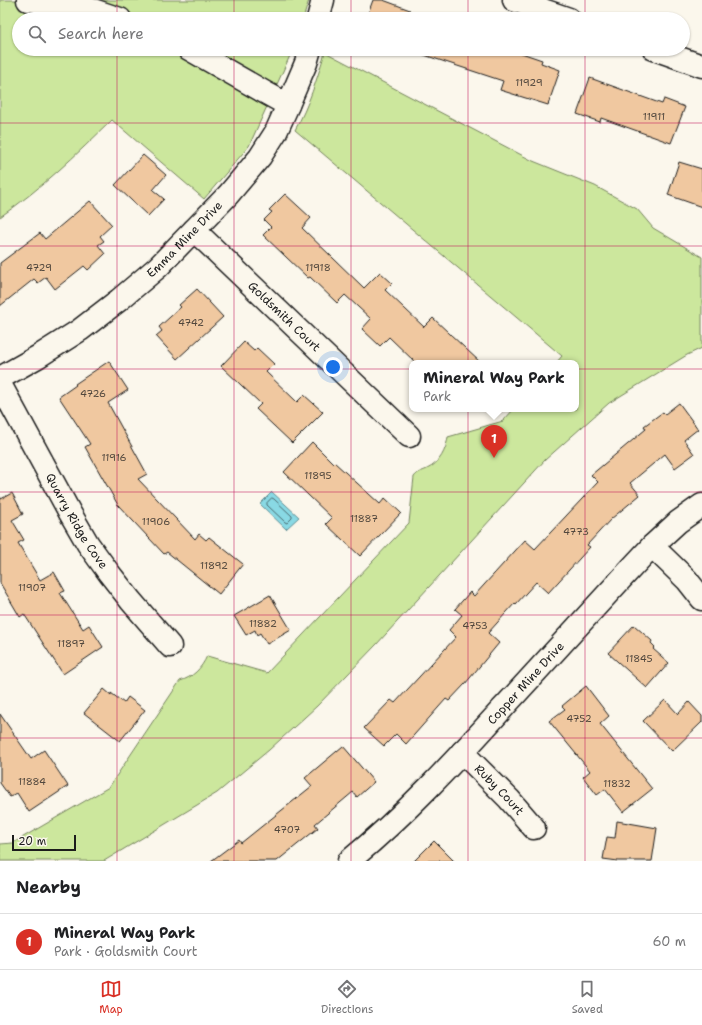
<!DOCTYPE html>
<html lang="en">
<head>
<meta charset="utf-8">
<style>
	body { margin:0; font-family:"Shantell Sans",sans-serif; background:#f2f2f2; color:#202124 }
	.scale { position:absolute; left:12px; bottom:10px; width:64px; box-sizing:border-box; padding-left:4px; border:2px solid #1c1c1c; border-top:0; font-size:11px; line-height:14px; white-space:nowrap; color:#1c1c1c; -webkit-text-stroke:3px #fbf7ec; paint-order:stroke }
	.you { position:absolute; left:333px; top:367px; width:14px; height:14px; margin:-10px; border:3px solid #fff; border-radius:50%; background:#1a73e8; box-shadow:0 0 0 6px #1a73e833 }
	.badge { display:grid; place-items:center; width:26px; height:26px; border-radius:50%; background:#d93025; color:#fff; font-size:13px; font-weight:700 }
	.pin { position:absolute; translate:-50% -33px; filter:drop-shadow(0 1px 2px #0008) }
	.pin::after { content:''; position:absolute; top:21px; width:14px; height:12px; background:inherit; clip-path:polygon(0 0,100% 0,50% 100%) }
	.popup { position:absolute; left:409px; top:360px; width:170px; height:52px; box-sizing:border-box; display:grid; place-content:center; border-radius:8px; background:#fff; filter:drop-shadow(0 1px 3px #0005); font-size:13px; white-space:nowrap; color:#757577 }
	.popup b { font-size:15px; color:#202124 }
	.popup::after { content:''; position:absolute; left:50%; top:100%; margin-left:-8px; border:8px solid transparent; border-top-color:#fff }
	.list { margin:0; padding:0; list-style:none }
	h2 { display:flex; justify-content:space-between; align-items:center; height:52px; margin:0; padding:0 16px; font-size:17px }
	h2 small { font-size:13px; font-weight:400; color:#757577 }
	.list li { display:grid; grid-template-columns:26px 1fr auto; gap:12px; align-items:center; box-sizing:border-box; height:56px; padding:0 16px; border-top:1px solid #e0e0e0 }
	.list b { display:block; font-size:15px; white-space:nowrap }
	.list p { margin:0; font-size:13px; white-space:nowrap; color:#757577 }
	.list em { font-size:13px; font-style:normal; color:#757577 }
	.icon { flex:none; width:22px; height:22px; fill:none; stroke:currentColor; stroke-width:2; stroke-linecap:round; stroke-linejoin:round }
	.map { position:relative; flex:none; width:702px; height:861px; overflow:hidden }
	.search { position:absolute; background:#fff; box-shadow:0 1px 3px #0004; left:12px; right:12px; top:12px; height:44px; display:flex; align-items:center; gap:10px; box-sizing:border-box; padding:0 14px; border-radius:22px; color:#757577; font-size:15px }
	.sheet { height:108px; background:#fff }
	nav { display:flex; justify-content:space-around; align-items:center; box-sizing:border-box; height:56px; border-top:1px solid #e0e0e0; background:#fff; font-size:11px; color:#757577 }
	nav a { display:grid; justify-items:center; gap:2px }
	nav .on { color:#d93025 }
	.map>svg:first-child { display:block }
</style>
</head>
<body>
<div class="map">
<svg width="702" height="861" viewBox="0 0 702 861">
	<rect width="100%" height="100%" fill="#fbf7ec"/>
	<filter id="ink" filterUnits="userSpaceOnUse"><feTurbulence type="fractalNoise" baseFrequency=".025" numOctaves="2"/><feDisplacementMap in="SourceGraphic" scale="8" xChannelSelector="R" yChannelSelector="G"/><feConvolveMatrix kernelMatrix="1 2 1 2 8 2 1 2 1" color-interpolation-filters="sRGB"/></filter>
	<g filter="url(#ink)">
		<g fill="#cce79d" stroke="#74825c">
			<path d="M 0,0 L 309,0 L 303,19 L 19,19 L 19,49 L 293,49 L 249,146 L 204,199 L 112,120 C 76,155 41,189 0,217 Z"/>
			<path d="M 325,52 L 533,161 L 595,186 L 637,209 L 653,228 L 702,257 L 702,348 L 687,355 L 609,403 L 545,460 L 376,645 L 317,706 L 269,750 L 217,793 L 104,861 L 0,861 L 0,844 L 13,843 L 109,787 L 180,681 C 193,677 201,669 207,656 L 267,673 L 409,523 L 414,477 C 419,471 421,472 427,469 C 440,463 446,450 448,437 L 503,421 L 514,409 L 576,409 L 576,363 L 556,363 L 562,356 L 295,130 C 309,105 317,79 325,52 Z"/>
		</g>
		<path fill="#89d9e4" stroke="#5d8d94" d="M 272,492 L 299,517 L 286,529 L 260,504 Z"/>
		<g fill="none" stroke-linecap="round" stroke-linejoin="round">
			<path stroke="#48686c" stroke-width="1" d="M 272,498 L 274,499 L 292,516 L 292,518 L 287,523 L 285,522 L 267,505 L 267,503 Z"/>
		</g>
		<g fill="#f0c8a0" stroke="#1c1c1c">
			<path d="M 373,0 L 383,0 L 410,10 L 408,15 L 418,19 L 366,19 Z"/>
			<path d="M 399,49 L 510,49 L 542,60 L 541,63 L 560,70 L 548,105 L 500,90 L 503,81 L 409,50 L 408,52 Z"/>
			<path d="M 590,78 L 662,104 L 664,99 L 685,107 L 671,143 L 601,118 L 600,122 L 577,114 Z"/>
			<path d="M 143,155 L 166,175 L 153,190 L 164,199 L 148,216 L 115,185 Z"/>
			<path d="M 679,162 L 702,169 L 702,207 L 668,195 Z"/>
			<path d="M 285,194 L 311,218 L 302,228 L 364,288 L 380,272 L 392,283 L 385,290 L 424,327 L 433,318 L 481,363 L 416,363 L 389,337 L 380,346 L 362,329 L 371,319 L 345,295 L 337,303 L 310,277 L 308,278 L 263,235 L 271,227 L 264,220 L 272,212 L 269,210 Z"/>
			<path d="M 90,201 L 112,225 L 100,236 L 104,241 L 98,245 L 105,254 L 88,270 L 84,266 L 55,289 L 46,277 L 38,283 L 34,279 L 0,306 L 0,263 L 40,233 L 45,239 Z"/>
			<path d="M 197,289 L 223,317 L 177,359 L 156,336 L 162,331 L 159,327 L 181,307 L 179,305 Z"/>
			<path d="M 244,342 L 254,351 L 257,348 L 274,364 L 266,372 L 297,402 L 304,395 L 323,412 L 292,443 L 256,409 L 261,404 L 221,366 Z"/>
			<path d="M 109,361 L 128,390 L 108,403 L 147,474 L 138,479 L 195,539 L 199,534 L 206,540 L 209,537 L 243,564 L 219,594 L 167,552 L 164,554 L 118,505 L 85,447 L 90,444 L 59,397 L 76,385 L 75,384 Z"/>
			<path d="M 679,403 L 698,429 L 684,440 L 694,454 L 675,468 L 665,454 L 630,483 L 640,495 L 611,519 L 587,545 L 590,547 L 548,593 L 536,582 L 516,604 L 515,603 L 488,633 L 499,643 L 465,684 L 449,701 L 446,699 L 406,744 L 396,734 L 384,746 L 364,728 L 391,700 L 395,703 L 456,637 L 449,630 L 462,615 L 455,609 L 470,592 L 474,596 L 525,540 L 535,549 L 598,482 L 591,475 L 646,429 L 644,426 L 663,412 L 665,414 Z"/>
			<path d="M 312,442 L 333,463 L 334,462 L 380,504 L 385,498 L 401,513 L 360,556 L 326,524 L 332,518 L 284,472 Z"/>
			<path d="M 12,493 L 23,514 L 12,520 L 24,540 L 18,543 L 40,580 L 54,572 L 65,591 L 60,593 L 83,629 L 89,625 L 103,647 L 63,674 L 24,614 L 20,617 L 0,583 L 0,497 L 1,499 Z"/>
			<path d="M 270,595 L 291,630 L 267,644 L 260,633 L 257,635 L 255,630 L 246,635 L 234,616 Z"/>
			<path d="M 634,625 L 652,641 L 651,643 L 655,647 L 653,649 L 669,663 L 647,688 L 608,653 Z"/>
			<path d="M 586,686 L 609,716 L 600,724 L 652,789 L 623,812 L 605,789 L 597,795 L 583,777 L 590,771 L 549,721 L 565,709 L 562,706 Z"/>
			<path d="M 104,689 L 111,695 L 111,693 L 124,703 L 128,697 L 145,710 L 120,741 L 84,713 Z"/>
			<path d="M 665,700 L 678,714 L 689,702 L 702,716 L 702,722 L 672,751 L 643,721 Z"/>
			<path d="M 0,714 L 31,759 L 44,750 L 68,786 L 29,812 L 17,793 L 10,797 L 0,783 Z"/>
			<path d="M 343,746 L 374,782 L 357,797 L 353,792 L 315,824 L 318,828 L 277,861 L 211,861 L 239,840 L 241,843 L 312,786 L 305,778 Z"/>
			<path d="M 617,821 L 657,828 L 652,861 L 618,861 L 603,859 L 607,837 L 615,838 Z"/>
			<path d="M 434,841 L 454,861 L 414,861 Z"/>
		</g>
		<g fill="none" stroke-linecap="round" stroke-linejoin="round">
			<g stroke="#1c1c1c" stroke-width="25">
				<g id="street">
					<path d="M 28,0 L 93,10 L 120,19"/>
					<path d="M 514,0 L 569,19"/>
					<path d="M 318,19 L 323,0"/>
					<path d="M 189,49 L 266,93 L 288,105"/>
					<path d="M 654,49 L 702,66"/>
					<path id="s1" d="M 194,230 L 409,436"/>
					<path id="s2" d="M 0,378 L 39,356 L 80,330 L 119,300 L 158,267 L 228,195 L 260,157 L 276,132 L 288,105 L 306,63 L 310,49"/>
					<path id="s3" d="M 0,384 L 70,513 L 88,544 L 109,573 L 131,601 L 170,646"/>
					<path d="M 652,546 L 687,580 L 702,599"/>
					<path id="s4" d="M 462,752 L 509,799 L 534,828"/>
					<path id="s5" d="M 349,861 C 405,815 454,762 502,709 C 552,655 601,600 652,546 L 678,522 L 702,505"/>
				</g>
			</g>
			<use href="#street" stroke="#fbf7ec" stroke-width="22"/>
		</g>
	</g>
	<path fill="none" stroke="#c2185b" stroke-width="1" stroke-opacity="0.55" d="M 117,0 L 117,19M 234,0 L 234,19M 351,0 L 351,19M 468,0 L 468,19M 585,0 L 585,19M 117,49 L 117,861M 234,49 L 234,861M 351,49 L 351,861M 468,49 L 468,861M 585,49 L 585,861M 0,123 L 702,123M 0,246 L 702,246M 0,369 L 702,369M 0,492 L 702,492M 0,615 L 702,615M 0,738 L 702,738"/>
	<g text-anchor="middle" stroke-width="3.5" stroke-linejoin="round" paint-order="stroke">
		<g font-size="10" fill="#51473d">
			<text x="529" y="86">11929</text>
			<text x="654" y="120">11911</text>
			<text x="39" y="271">4729</text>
			<text x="318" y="271">11918</text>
			<text x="191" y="326">4742</text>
			<text x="93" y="397">4726</text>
			<text x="114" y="461">11916</text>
			<text x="318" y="479">11895</text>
			<text x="364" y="522">11887</text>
			<text x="156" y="525">11906</text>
			<text x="576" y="535">4773</text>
			<text x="214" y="569">11892</text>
			<text x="32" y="591">11907</text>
			<text x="263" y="627">11882</text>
			<text x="475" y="629">4753</text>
			<text x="71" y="647">11897</text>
			<text x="639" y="662">11845</text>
			<text x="579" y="722">4752</text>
			<text x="32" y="785">11884</text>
			<text x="617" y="787">11832</text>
			<text x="287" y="833">4707</text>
		</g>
		<g font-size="12" fill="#1c1c1c" stroke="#fbf7ec">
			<text dy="4" stroke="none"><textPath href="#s2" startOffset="232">Emma Mine Drive</textPath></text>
			<text dy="4" stroke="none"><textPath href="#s1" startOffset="125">Goldsmith Court</textPath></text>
			<text dy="4" stroke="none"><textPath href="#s3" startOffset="157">Quarry Ridge Cove</textPath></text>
			<text dy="4" stroke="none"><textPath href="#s5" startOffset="251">Copper Mine Drive</textPath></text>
			<text dy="4" stroke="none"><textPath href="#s4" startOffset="53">Ruby Court</textPath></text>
		</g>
	</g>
</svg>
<div class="scale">20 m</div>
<div class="you"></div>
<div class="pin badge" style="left:494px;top:458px">1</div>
<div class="popup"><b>Mineral Way Park</b>Park</div>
<div class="search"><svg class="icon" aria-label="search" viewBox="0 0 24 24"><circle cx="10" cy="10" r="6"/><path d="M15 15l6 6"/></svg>Search here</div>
</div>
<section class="sheet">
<h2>Nearby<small></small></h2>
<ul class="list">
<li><span class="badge">1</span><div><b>Mineral Way Park</b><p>Park · Goldsmith Court</p></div><em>60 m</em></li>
</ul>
</section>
<nav>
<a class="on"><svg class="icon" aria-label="map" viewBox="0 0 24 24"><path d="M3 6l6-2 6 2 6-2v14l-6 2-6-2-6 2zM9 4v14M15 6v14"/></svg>Map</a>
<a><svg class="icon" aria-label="directions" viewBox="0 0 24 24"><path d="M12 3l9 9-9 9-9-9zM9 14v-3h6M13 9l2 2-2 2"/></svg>Directions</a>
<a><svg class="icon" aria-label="saved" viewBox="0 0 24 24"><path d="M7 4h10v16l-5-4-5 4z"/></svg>Saved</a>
</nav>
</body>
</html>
